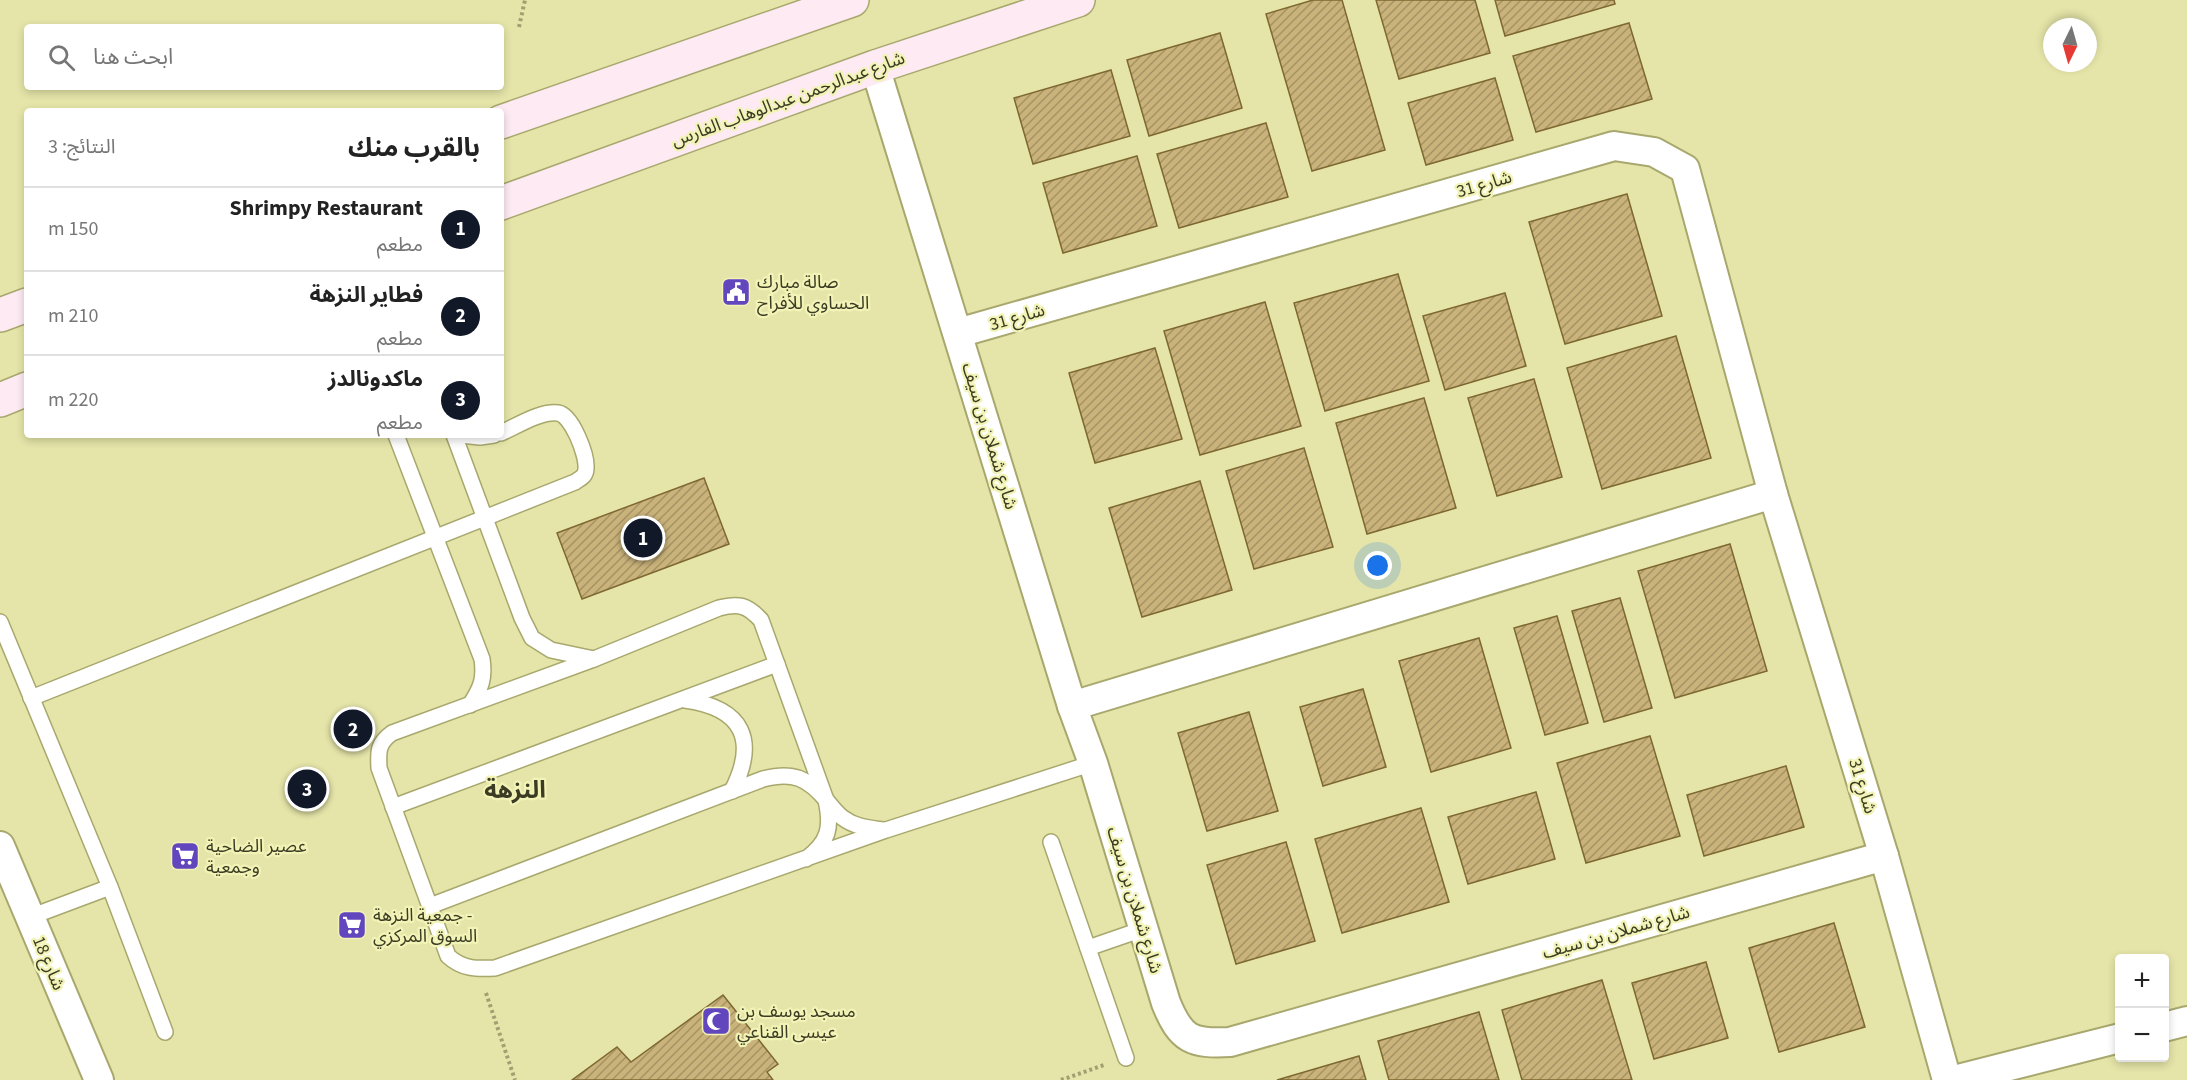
<!DOCTYPE html>
<html lang="ar">
<head>
<meta charset="utf-8">
<style>
	body { margin:0; font-family:"Source Sans 3","Noto Sans Arabic",sans-serif; background:#f6f6f6; color:#222; direction:rtl }
	.controls { position:absolute; right:18px; bottom:18px; display:grid; overflow:hidden; border-radius:6px; box-shadow:0 3px 9px #0003 }
	.controls button { width:54px; height:54px; display:grid; place-items:center; padding:0; border:0; border-bottom:2px solid #e0e0e0; background:#fff; color:#222; font:30px sans-serif }
	.compass { position:absolute; left:2043px; top:18px; width:54px; height:54px; border-radius:50%; background:#fff; box-shadow:0 3px 9px #0003; rotate:185deg }
	.you { position:absolute; left:1378px; top:566px; width:21px; height:21px; margin:-15px; border:4px solid #fff; border-radius:50%; background:#1a73e8; box-shadow:0 0 0 9px #1a73e833 }
	.badge { display:grid; place-items:center; width:39px; height:39px; border-radius:50%; background:#111827; color:#fff; font-size:20px; font-weight:700 }
	.pin { position:absolute; translate:-50% -50%; border:3px solid #fff; box-shadow:0 2px 6px #0006 }
	.list { margin:0; padding:0; list-style:none }
	h2 { display:flex; justify-content:space-between; align-items:center; height:78px; margin:0; padding:0 24px; font-size:26px }
	h2 small { font-size:20px; font-weight:400; color:#767676 }
	.list li { display:grid; grid-template-columns:39px 1fr auto; gap:18px; align-items:center; box-sizing:border-box; height:84px; padding:0 24px; border-top:2px solid #e0e0e0 }
	.list b { display:block; font-size:22px; white-space:nowrap }
	.list p { margin:0; font-size:20px; white-space:nowrap; color:#767676 }
	.list em { font-size:20px; font-style:normal; color:#767676 }
	.icon { flex:none; width:33px; height:33px; fill:none; stroke:currentColor; stroke-width:2; stroke-linecap:round; stroke-linejoin:round }
	.map { position:relative; flex:none; width:2187px; height:1080px; overflow:hidden; direction:ltr }
	.search { position:absolute; background:#fff; box-shadow:0 3px 9px #0003; left:24px; top:24px; width:480px; height:66px; display:flex; align-items:center; gap:15px; box-sizing:border-box; padding:0 21px; border-radius:6px; color:#767676; font-size:22px }
	.panel { position:absolute; background:#fff; box-shadow:0 3px 9px #0003; left:24px; top:108px; width:480px; height:330px; border-radius:6px; direction:rtl }
	.map>svg:first-child { display:block }
</style>
</head>
<body>
<div class="map">
<svg width="2187" height="1080" viewBox="0 0 2187 1080">
	<defs>
		<pattern id="building-hatch" width="6" height="6" patternUnits="userSpaceOnUse" patternTransform="scale(1.5)"><rect width="6" height="6" fill="#cab37b"/><path d="M-1 1l2-2M0 6l6-6M5 7l2-2" fill="none" stroke="#a59365"/></pattern>
	</defs>
	<rect width="100%" height="100%" fill="#e5e5a9"/>
	<g fill="url(#building-hatch)" stroke="#7e6831" stroke-width="1.5">
		<path d="M 1313,0 L 1342,0 L 1385,150 L 1312,171 L 1266,14 Z"/>
		<path d="M 1376,0 L 1475,0 L 1490,53 L 1399,79 Z"/>
		<path d="M 1495,0 L 1614,0 L 1615,4 L 1505,36 Z"/>
		<path d="M 1629,23 L 1652,99 L 1536,132 L 1513,56 Z"/>
		<path d="M 1220,33 L 1242,108 L 1149,136 L 1127,60 Z"/>
		<path d="M 1111,70 L 1130,136 L 1033,164 L 1014,98 Z"/>
		<path d="M 1495,78 L 1513,140 L 1426,165 L 1408,103 Z"/>
		<path d="M 1266,123 L 1288,197 L 1179,228 L 1157,154 Z"/>
		<path d="M 1137,156 L 1157,226 L 1063,253 L 1043,183 Z"/>
		<path d="M 1627,194 L 1662,316 L 1565,344 L 1529,222 Z"/>
		<path d="M 1398,274 L 1429,381 L 1325,411 L 1294,303 Z"/>
		<path d="M 1505,293 L 1526,366 L 1445,390 L 1423,316 Z"/>
		<path d="M 1265,302 L 1301,426 L 1200,455 L 1164,331 Z"/>
		<path d="M 1676,336 L 1711,458 L 1602,489 L 1567,368 Z"/>
		<path d="M 1155,348 L 1182,439 L 1095,463 L 1069,373 Z"/>
		<path d="M 1534,379 L 1562,477 L 1497,496 L 1468,398 Z"/>
		<path d="M 1424,398 L 1456,508 L 1367,534 L 1336,423 Z"/>
		<path d="M 1304,448 L 1333,547 L 1254,569 L 1226,471 Z"/>
		<path d="M 704,478 L 729,544 L 582,599 L 557,533 Z"/>
		<path d="M 1200,481 L 1232,590 L 1142,617 L 1109,508 Z"/>
		<path d="M 1730,544 L 1767,671 L 1675,698 L 1638,571 Z"/>
		<path d="M 1620,598 L 1652,708 L 1604,722 L 1572,611 Z"/>
		<path d="M 1557,616 L 1588,723 L 1545,735 L 1514,628 Z"/>
		<path d="M 1479,638 L 1511,748 L 1431,772 L 1399,661 Z"/>
		<path d="M 1363,689 L 1386,767 L 1323,786 L 1300,707 Z"/>
		<path d="M 1249,712 L 1278,811 L 1207,831 L 1178,733 Z"/>
		<path d="M 1650,736 L 1680,836 L 1586,863 L 1557,763 Z"/>
		<path d="M 1786,766 L 1804,827 L 1704,856 L 1687,795 Z"/>
		<path d="M 1536,792 L 1555,859 L 1468,884 L 1448,817 Z"/>
		<path d="M 1421,808 L 1449,902 L 1342,933 L 1315,839 Z"/>
		<path d="M 1286,842 L 1315,941 L 1236,964 L 1207,865 Z"/>
		<path d="M 1834,923 L 1865,1027 L 1779,1052 L 1749,948 Z"/>
		<path d="M 1706,962 L 1728,1038 L 1654,1059 L 1632,983 Z"/>
		<path d="M 1602,980 L 1632,1080 L 1522,1080 L 1502,1010 Z"/>
		<path d="M 723,995 L 778,1064 L 767,1072 L 773,1080 L 572,1080 L 617,1047 L 631,1062 Z"/>
		<path d="M 1479,1012 L 1499,1080 L 1389,1080 L 1378,1041 Z"/>
		<path d="M 1359,1056 L 1366,1080 L 1277,1080 Z"/>
	</g>
	<g fill="none" stroke-linecap="round" stroke-linejoin="round">
		<g stroke="#a8a86e" stroke-width="18">
			<g id="lane">
				<path d="M 396,435 L 482,659 C 485,679 481,688 470,705"/>
				<path d="M 454,435 L 522,618 L 532,638 L 551,650 L 594,659"/>
				<path d="M 461,435 L 480,437 L 494,435"/>
				<path d="M 0,622 L 110,887 L 165,1032"/>
				<path d="M 31,698 L 575,482 C 581,478 586,476 586,468 C 587,455 572,415 558,413 C 540,411 517,426 501,433"/>
				<path d="M 685,700 C 743,708 758,740 732,791"/>
				<path d="M 393,807 L 777,664"/>
				<path d="M 1051,842 L 1126,1058"/>
				<path d="M 806,859 C 829,842 832,827 826,800 L 761,620 C 747,605 739,603 719,608 L 594,659 L 392,733 C 378,743 378,751 379,768 L 448,956 C 462,969 476,969 495,968 L 886,830 L 1093,763"/>
				<path d="M 430,906 L 763,779 C 793,771 808,778 827,801 C 832,807 837,814 843,818 C 855,827 869,828 883,830"/>
				<path d="M 30,917 L 110,887"/>
				<path d="M 1088,948 L 1143,929"/>
			</g>
		</g>
		<g stroke="#a8a86e" stroke-width="32">
			<g id="street">
				<path d="M 875,67 L 1072,706 L 1093,763 L 1166,1003 C 1181,1040 1192,1044 1230,1042 L 1884,856"/>
				<path d="M 958,333 L 1614,146 L 1654,152 L 1685,169 L 1773,494 L 1884,856 L 1947,1080"/>
				<path d="M 1072,706 L 1773,494"/>
				<path d="M 0,846 L 99,1080"/>
				<path d="M 2164,1027 L 2187,1021"/>
				<path d="M 1954,1080 L 2120,1038"/>
			</g>
		</g>
		<g stroke="#a8a86e" stroke-width="36">
			<g id="secondary">
				<path d="M 501,122 L 852,0"/>
				<path d="M 501,203 L 875,67 L 1078,0"/>
				<path d="M 0,315 L 27,305"/>
				<path d="M 0,400 L 27,389"/>
			</g>
		</g>
		<g stroke="#a0a072" stroke-width="4" stroke-dasharray="3 3" stroke-linecap="butt">
			<path d="M 519,27 L 525,0"/>
			<path d="M 486,993 L 515,1080"/>
			<path d="M 1061,1080 L 1104,1065"/>
		</g>
		<use href="#lane" stroke="#fff" stroke-width="15"/>
		<use href="#street" stroke="#fff" stroke-width="28"/>
		<use href="#secondary" stroke="#fdeaf3" stroke-width="33"/>
	</g>
	<defs>
		<g id="civic-square" transform="scale(1.5)"><rect x="-9" y="-9" width="18" height="18" rx="4" fill="#6146be" stroke="#f2f3b6"/><path d="M-.6-6.5H3V-4.5H.6V-3L4-1V1h2V6H-6V1h2V-1L-.6-3ZM-1.2 2.5V6h2.4V2.5Z" fill="#fff"/></g>
		<g id="supermarket-square" transform="scale(1.5)"><rect x="-9" y="-9" width="18" height="18" rx="4" fill="#6146be" stroke="#f2f3b6"/><path d="M-6-5.5h2.5l.6 2H6L4.5 2H-2.5L-4.4-4H-6ZM-1.5 3.2a1.3 1.3 0 1 0 .1 0ZM3 3.2a1.3 1.3 0 1 0 .1 0Z" fill="#fff"/></g>
		<g id="mosque-square" transform="scale(1.5)"><rect x="-9" y="-9" width="18" height="18" rx="4" fill="#6146be" stroke="#f2f3b6"/><path d="M3.5-4.9A6 6 0 1 0 3.5 4.9A5 5 0 1 1 3.5-4.9Z" fill="#fff"/></g>
	</defs>
	<g fill-rule="evenodd">
		<use href="#civic-square" x="736" y="292"/>
		<use href="#supermarket-square" x="185" y="856"/>
		<use href="#supermarket-square" x="352" y="925"/>
		<use href="#mosque-square" x="716" y="1021"/>
	</g>
	<g text-anchor="middle" stroke-width="4.5" stroke-linejoin="round" paint-order="stroke">
		<g font-size="18" fill="#3c3c24" stroke="#f2f3b6">
			<text transform="translate(788 99) rotate(-20)" y="6">شارع عبدالرحمن عبدالوهاب الفارس</text>
			<text transform="translate(1484 184) rotate(-16)" y="6">شارع 31</text>
			<text transform="translate(1017 317) rotate(-16)" y="6">شارع 31</text>
			<text transform="translate(990 436) rotate(73)" y="6">شارع شملان بن سيف</text>
			<text transform="translate(1863 786) rotate(73)" y="6">شارع 31</text>
			<text transform="translate(1135 900) rotate(73)" y="6">شارع شملان بن سيف</text>
			<text transform="translate(1616 932) rotate(-16)" y="6">شارع شملان بن سيف</text>
			<text transform="translate(49 963) rotate(67)" y="6">شارع 18</text>
		</g>
		<g font-size="18" fill="#3c3c24" stroke="#f2f3b6" text-anchor="start">
			<text x="757" y="288">صالة مبارك<tspan x="757" dy="21">الحساوي للأفراح</tspan></text>
			<text x="206" y="852">عصير الضاحية<tspan x="206" dy="21">وجمعية</tspan></text>
			<text x="373" y="921">جمعية النزهة -<tspan x="373" dy="21">السوق المركزي</tspan></text>
			<text x="737" y="1017">مسجد يوسف بن<tspan x="737" dy="21">عيسى القناعي</tspan></text>
		</g>
		<g font-size="24" font-weight="bold" fill="#3c3c24" stroke="#f2f3b6">
			<text x="515" y="798">النزهة</text>
		</g>
	</g>
</svg>
<div class="controls">
<button>+</button>
<button>−</button>
</div>
<svg class="compass" viewBox="-18 -18 36 36"><path d="M0-13l5 13h-10z" fill="#e53935"/><path d="M0 13l5-13h-10z" fill="#767676"/></svg>
<div class="you"></div>
<div class="pin badge" style="left:643px;top:538px">1</div>
<div class="pin badge" style="left:353px;top:729px">2</div>
<div class="pin badge" style="left:307px;top:789px">3</div>
<div class="search"><svg class="icon" aria-label="search" viewBox="0 0 24 24"><circle cx="10" cy="10" r="6"/><path d="M15 15l6 6"/></svg>ابحث هنا</div>
<section class="panel">
<h2>بالقرب منك<small>النتائج: 3</small></h2>
<ul class="list">
<li><span class="badge">1</span><div><b>Shrimpy Restaurant</b><p>مطعم</p></div><em>150 m</em></li>
<li><span class="badge">2</span><div><b>فطاير النزهة</b><p>مطعم</p></div><em>210 m</em></li>
<li><span class="badge">3</span><div><b>ماكدونالدز</b><p>مطعم</p></div><em>220 m</em></li>
</ul>
</section>
</div>
</body>
</html>
